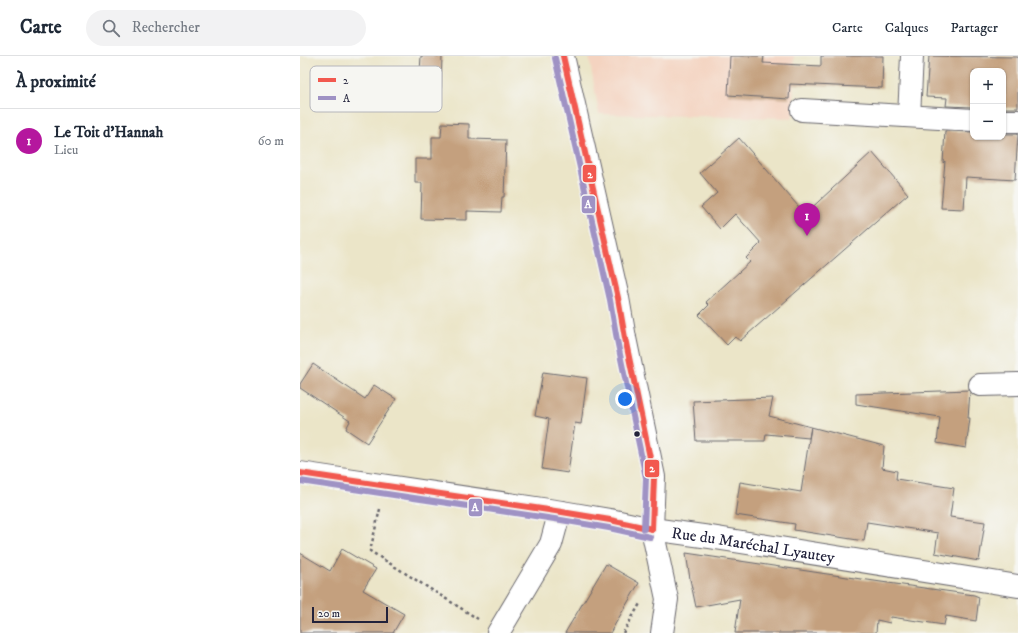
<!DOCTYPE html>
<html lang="fr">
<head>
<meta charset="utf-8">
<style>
	body { margin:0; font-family:"IM FELL DW Pica",serif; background:#f2f2f3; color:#1f2937 }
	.controls { position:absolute; right:12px; top:12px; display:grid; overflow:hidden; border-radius:8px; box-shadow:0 1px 3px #0004 }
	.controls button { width:36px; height:36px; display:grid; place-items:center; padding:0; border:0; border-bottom:1px solid #e0e1e3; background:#fff; color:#1f2937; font:20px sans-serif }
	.scale { position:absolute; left:12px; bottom:10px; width:76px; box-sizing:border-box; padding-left:4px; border:2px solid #22223b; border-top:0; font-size:11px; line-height:14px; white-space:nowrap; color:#22223b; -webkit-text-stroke:3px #f6f6f2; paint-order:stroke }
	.you { position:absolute; left:325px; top:343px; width:14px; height:14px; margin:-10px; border:3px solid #fff; border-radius:50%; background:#1a73e8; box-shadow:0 0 0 6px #1a73e833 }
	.badge { display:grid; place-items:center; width:26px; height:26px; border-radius:50%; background:#b5179e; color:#fff; font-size:13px; font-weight:700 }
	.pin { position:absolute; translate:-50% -33px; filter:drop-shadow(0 1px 2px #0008) }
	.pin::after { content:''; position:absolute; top:21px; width:14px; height:12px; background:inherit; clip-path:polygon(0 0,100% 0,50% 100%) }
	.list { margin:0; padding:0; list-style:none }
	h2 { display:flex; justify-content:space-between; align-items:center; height:52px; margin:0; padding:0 16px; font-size:17px }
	h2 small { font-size:13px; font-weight:400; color:#747a83 }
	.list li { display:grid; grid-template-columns:26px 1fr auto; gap:12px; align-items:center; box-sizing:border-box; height:64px; padding:0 16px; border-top:1px solid #e0e1e3 }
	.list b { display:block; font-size:15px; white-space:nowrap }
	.list p { margin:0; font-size:13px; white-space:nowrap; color:#747a83 }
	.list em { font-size:13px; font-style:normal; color:#747a83 }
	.icon { flex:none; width:22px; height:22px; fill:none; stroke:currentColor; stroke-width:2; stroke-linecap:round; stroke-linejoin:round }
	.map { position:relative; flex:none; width:718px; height:577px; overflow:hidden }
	header { display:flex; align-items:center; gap:24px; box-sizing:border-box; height:56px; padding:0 20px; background:#fff; border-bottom:1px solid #e0e1e3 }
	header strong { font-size:19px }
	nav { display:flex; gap:22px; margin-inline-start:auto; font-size:14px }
	.search { width:280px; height:36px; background:#f2f2f3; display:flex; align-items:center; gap:10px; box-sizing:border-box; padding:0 14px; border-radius:22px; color:#747a83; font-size:15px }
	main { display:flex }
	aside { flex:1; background:#fff }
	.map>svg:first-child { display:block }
</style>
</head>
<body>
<header>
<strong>Carte</strong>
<div class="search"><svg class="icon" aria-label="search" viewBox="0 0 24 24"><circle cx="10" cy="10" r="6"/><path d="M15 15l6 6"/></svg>Rechercher</div>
<nav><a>Carte</a><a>Calques</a><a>Partager</a></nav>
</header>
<main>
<aside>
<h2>À proximité<small></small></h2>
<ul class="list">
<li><span class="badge">1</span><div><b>Le Toit d'Hannah</b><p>Lieu</p></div><em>60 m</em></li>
</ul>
</aside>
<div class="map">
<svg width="718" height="577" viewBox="0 0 718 577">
	<rect width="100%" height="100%" fill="#f6f6f2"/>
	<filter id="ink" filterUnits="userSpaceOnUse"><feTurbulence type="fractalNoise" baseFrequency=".025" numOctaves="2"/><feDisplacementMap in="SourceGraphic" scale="8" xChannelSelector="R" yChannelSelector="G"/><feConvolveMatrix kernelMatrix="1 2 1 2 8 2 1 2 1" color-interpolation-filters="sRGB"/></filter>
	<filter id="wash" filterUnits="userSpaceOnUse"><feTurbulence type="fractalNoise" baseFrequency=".012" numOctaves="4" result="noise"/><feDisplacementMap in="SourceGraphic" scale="16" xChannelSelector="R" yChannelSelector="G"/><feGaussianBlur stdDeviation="0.9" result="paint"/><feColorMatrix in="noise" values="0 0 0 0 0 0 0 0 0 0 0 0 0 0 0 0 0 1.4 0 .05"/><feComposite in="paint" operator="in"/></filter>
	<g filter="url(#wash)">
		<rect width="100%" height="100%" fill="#ebe5c8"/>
		<path fill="#f4d3c0" d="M 289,0 L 494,0 L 493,62 L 299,58 Z"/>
		<g id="blocks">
			<g fill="#c4a07e">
				<path d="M 121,0 L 142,0 L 141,32 L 119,32 Z"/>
				<path d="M 430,0 L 464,0 L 463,7 L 521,10 L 521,0 L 583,0 L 582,32 L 490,28 L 489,43 L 428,39 Z"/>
				<path d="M 629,0 L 718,1 L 718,52 L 703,52 L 703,15 L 673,15 L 673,51 L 646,50 L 647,42 L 626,41 Z"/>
				<path d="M 142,67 L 169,68 L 169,83 L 206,84 L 204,141 L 202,141 L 201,156 L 167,155 L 167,164 L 121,163 L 122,127 L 115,127 L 115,103 L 132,103 L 132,81 L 141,81 Z"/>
				<path d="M 645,75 L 673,76 L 673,81 L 703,81 L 703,78 L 718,78 L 715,124 L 666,121 L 664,153 L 641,152 L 645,105 L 643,107 Z"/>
				<path d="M 439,82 L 505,158 L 572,96 L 608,138 L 440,285 L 435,281 L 427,289 L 399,259 L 409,249 L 406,246 L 450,206 L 446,202 L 461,187 L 435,158 L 420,173 L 401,151 L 417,137 L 400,117 Z"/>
				<path d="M 13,308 L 65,343 L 74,329 L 96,343 L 67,387 L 46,373 L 50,365 L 0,332 L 0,328 Z"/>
				<path d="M 243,316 L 287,322 L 281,368 L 275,367 L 268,417 L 242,413 L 249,363 L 235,360 Z"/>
				<path d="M 669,334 L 670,336 L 668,362 L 670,362 L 666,392 L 637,387 L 640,361 L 556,348 L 556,338 Z"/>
				<path d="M 473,342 L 469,360 L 511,371 L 509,382 L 466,378 L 465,385 L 396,385 L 393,345 Z"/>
				<path d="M 511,371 L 584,390 L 582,412 L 597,415 L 596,423 L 654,432 L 650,461 L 685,466 L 679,505 L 635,497 L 638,477 L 567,466 L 564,485 L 494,474 L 495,468 L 435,459 L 440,426 L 501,436 Z"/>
				<path d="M 42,493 L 76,513 L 63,534 L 104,558 L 93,577 L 0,577 L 0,497 L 30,515 Z"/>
				<path d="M 386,497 L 581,526 L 674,539 L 679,541 L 676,565 L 646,560 L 644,569 L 591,561 L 590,567 L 577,564 L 576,577 L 435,577 L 440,543 L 396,551 L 390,523 Z"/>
				<path d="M 306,508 L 339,527 L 310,577 L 265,577 Z"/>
			</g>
		</g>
	</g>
	<g filter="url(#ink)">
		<use href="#blocks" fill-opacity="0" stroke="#68666c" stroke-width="1"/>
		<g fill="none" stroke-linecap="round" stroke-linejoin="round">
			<g stroke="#68666c" stroke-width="24">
				<g id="minor">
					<path d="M 263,0 L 318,242 L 325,282 L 354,421 L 352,473 L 367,543 L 362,577"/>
					<path d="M 502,54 L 673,64"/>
					<path d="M 609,60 L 612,0"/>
					<path d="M 703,65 L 718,65"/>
					<path d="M 680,329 L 718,328"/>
					<path id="s1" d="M 0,417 L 262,456 L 310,464 L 352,473 L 410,481 L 718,530"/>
					<path d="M 198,577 L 251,488 L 257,466 L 262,456"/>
				</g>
			</g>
			<g stroke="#68666c" stroke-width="2.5" stroke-dasharray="3 3" stroke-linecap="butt">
				<path d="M 80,453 L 70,495 L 178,563"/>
				<path d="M 323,577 L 341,546"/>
			</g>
			<use href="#minor" stroke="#fff" stroke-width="22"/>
			<g stroke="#f6f6f2" stroke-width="9">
				<g id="bus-1">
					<path d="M 263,0 L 318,242 L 325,282 L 354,421 L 352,473"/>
					<path d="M 0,417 L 262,456 L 310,464 L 352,473"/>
				</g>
			</g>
			<g stroke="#f6f6f2" stroke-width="9">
				<g id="bus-2">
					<path d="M 255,2 L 310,244 L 317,284 L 346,422 L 344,473"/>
					<path d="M 0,425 L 261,464 L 309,472 L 350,481"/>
				</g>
			</g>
			<use href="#bus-1" stroke="#f2594f" stroke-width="6"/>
			<use href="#bus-2" stroke="#9f92c4" stroke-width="6"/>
		</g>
	</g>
	<circle fill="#22223b" stroke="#f6f6f2" stroke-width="1.5" cx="337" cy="378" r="3.5"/>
	<g text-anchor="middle" stroke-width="3" stroke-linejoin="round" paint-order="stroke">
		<g font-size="16" fill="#22223b" stroke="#f6f6f2">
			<text dy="6" stroke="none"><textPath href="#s1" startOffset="459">Rue du Maréchal Lyautey</textPath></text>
		</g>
	</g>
	<rect x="10" y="10" width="132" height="46" rx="6" fill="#f6f6f2" stroke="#b6b6bb" stroke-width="1"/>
	<rect x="18" y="22" width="18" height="4" fill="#f2594f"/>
	<rect x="18" y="40" width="18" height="4" fill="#9f92c4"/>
	<g font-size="11" fill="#22223b">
		<text x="43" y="28">2</text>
		<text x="43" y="46">A</text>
	</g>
	<g stroke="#f6f6f2" stroke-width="1.5">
		<rect x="282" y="108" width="15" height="19" rx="4" fill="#f2594f"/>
		<rect x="281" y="139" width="15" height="19" rx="4" fill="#9f92c4"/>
		<rect x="344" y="403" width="16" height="19" rx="4" fill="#f2594f"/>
		<rect x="168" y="442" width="15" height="19" rx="4" fill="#9f92c4"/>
	</g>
	<g font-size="11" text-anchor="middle" font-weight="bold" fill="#fff">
		<text x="290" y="122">2</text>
		<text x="288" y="152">A</text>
		<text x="352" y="416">2</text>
		<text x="175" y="455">A</text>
	</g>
</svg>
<div class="controls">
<button>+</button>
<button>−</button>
</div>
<div class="scale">20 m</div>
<div class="you"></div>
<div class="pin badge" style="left:507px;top:180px">1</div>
</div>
</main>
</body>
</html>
